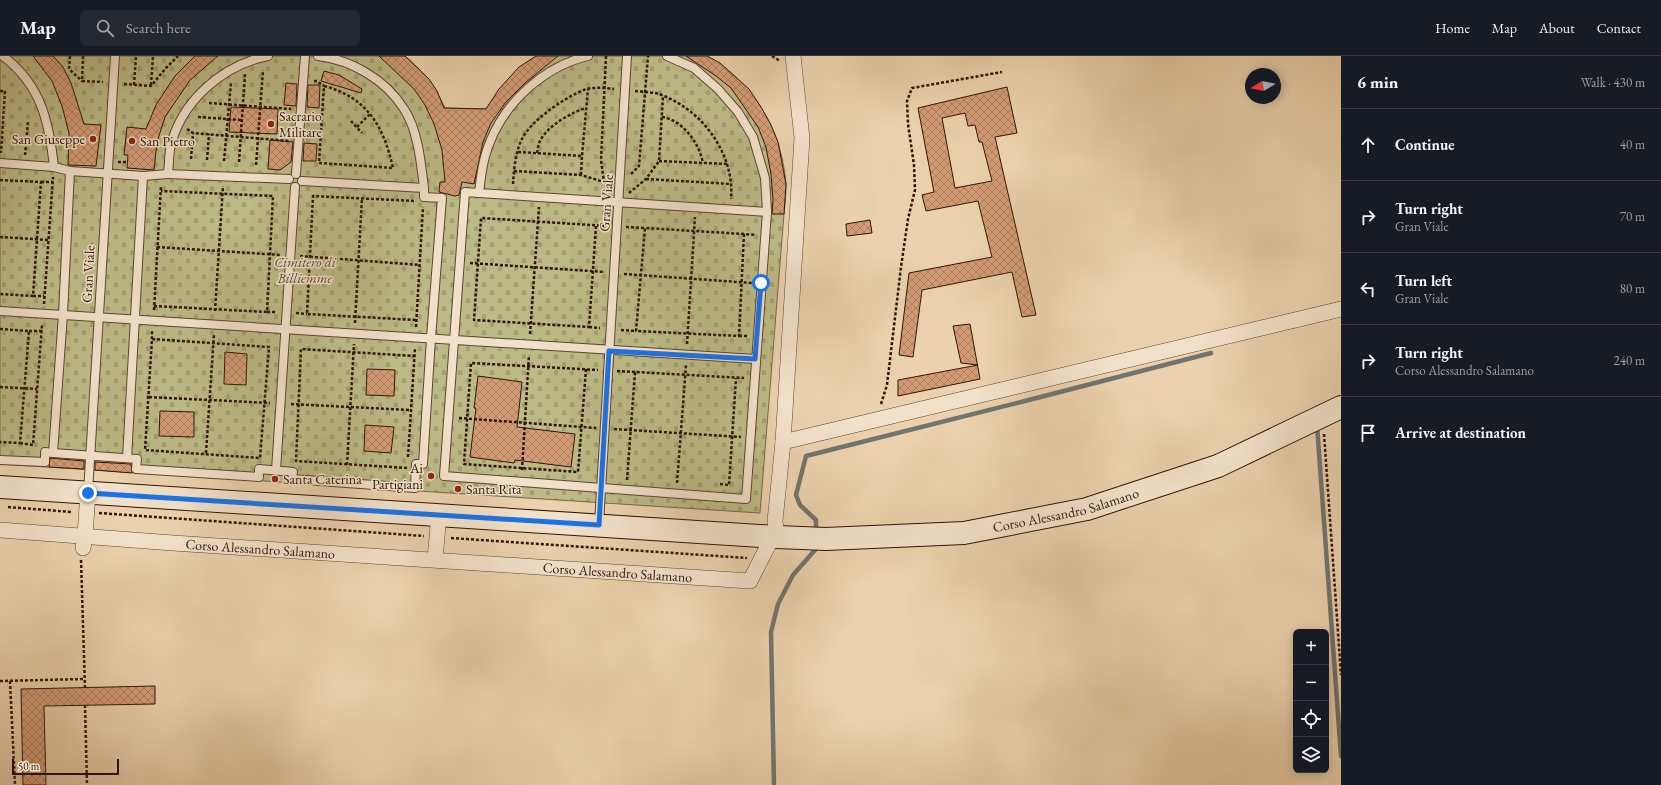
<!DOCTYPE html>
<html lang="en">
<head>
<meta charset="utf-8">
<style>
	body { margin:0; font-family:"EB Garamond",serif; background:#242831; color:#f1f3f6 }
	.controls { position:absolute; right:12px; bottom:12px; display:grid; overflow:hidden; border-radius:6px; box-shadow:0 2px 10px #0003 }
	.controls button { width:36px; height:36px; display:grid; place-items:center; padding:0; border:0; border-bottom:1px solid #363941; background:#171b24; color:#f1f3f6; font:20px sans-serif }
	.compass { position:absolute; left:1245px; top:12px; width:36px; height:36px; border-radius:50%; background:#171b24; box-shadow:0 2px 10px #0003; rotate:260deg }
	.scale { position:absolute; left:12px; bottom:10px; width:107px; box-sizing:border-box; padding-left:4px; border:2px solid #301307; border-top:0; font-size:11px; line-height:14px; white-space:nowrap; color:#301307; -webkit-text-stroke:3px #f2e1ca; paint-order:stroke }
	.stop { position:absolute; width:12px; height:12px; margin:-9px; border:3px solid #1a73e8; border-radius:50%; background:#fff }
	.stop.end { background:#1a73e8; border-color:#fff; box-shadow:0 1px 4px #0008 }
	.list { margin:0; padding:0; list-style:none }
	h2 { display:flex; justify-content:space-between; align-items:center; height:52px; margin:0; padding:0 16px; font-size:17px }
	h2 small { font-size:13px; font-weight:400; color:#9ea1a6 }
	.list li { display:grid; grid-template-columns:26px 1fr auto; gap:12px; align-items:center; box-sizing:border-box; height:72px; padding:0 16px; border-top:1px solid #363941 }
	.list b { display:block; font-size:15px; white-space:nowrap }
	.list p { margin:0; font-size:13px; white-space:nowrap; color:#9ea1a6 }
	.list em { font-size:13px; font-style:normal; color:#9ea1a6 }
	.icon { flex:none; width:22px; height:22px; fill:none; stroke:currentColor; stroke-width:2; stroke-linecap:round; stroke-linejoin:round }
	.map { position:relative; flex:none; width:1341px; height:729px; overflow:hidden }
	header { display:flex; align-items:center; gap:24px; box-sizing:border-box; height:56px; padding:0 20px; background:#171b24; border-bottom:1px solid #363941 }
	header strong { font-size:19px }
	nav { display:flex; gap:22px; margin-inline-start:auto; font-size:14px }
	.search { width:280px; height:36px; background:#242831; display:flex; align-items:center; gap:10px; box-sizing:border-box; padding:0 14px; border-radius:6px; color:#9ea1a6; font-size:15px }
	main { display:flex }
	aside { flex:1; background:#171b24 }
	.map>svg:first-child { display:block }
</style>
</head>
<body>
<header>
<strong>Map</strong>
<div class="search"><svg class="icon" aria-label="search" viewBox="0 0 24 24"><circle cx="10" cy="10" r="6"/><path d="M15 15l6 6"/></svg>Search here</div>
<nav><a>Home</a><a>Map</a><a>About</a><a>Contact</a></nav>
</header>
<main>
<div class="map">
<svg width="1341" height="729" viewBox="0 0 1341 729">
	<defs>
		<pattern id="cemetery-stones" width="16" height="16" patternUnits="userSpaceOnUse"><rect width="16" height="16" fill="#bcba86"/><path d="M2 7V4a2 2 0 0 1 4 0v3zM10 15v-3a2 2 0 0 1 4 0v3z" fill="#a29f72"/></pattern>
		<pattern id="building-cross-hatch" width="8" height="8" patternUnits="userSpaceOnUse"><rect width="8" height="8" fill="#d49c75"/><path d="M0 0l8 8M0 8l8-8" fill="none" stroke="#ac7e5e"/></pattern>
	</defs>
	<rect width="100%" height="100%" fill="#ebd1ad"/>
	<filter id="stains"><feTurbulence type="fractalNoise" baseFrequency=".005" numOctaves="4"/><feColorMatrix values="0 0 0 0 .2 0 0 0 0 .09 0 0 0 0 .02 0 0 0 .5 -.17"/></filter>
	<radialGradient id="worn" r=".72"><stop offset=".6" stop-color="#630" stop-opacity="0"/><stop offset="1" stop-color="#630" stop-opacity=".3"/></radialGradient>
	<path fill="url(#cemetery-stones)" stroke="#766646" d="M 0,0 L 405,0 C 424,16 435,30 445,52 L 486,53 C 501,30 513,15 536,0 L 707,0 C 754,26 782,75 786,128 C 786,138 785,148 784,158 L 760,457 L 0,408 Z"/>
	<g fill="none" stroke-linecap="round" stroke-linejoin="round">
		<g stroke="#71746f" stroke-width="4.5">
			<path d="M 1317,369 L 1341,700"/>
			<path d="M 816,470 L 816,464 L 800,449 L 796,439 L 806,400 L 1025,345 L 1211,297"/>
			<path d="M 774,729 L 771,576 L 778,548 L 793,519 L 815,494"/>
		</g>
	</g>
	<g fill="url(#building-cross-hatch)" stroke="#301307" fill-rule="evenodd">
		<path d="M 33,0 L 53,0 L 63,11 L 71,27 L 84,68 L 101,69 L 96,110 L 68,109 L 69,77 L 62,50 L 52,25 Z"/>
		<path d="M 195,0 L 218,0 L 190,24 L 165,61 L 157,86 L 154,114 L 127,112 L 128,99 L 124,99 L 127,71 L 146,73 L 156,49 L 165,35 L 175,20 Z"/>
		<path d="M 379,0 L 405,0 L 429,23 L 437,35 L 444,52 L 486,53 L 499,33 L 519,11 L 536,0 L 558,0 L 525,27 L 506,46 L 491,67 L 483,86 L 474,128 L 462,126 L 459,139 L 455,140 L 439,136 L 440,126 L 445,126 L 442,94 L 434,68 L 425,49 L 414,33 Z"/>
		<path d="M 686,0 L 707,0 L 720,7 L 749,33 L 761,51 L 771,69 L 778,86 L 786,128 L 784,158 L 772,158 L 773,144 L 771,118 L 766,91 L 758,71 L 731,32 L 716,20 Z"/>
		<path d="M 324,15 L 339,19 L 362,33 L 361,37 L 321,25 Z"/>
		<path d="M 286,27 L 297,28 L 296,50 L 284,49 Z"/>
		<path d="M 308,29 L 320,29 L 319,52 L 307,51 Z"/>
		<path d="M 1007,31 L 1017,77 L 995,81 L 1036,259 L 1022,261 L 1012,216 L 922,234 L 913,301 L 899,299 L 909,217 L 992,201 L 978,145 L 926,155 L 922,139 L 934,136 L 918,52 ZM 965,57 L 968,70 L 975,69 L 979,86 L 982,86 L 992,125 L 955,132 L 942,62 Z"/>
		<path d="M 231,51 L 278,53 L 277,78 L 229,76 Z"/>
		<path d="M 270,84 L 293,86 L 291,106 L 280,114 L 268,113 Z"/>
		<path d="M 304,87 L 317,88 L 316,105 L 303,105 Z"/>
		<path d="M 870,164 L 872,177 L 847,180 L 846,168 Z"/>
		<path d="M 970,268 L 980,323 L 898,340 L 898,324 L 978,309 L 961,307 L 953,270 Z"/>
		<path d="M 225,296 L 247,298 L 246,329 L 224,328 Z"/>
		<path d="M 367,313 L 395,314 L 394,340 L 366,339 Z"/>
		<path d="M 478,320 L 522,326 L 517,371 L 575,378 L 571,411 L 515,404 L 514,407 L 470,401 L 476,352 L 474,352 Z"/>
		<path d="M 160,355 L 194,356 L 194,381 L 159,380 Z"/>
		<path d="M 365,369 L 394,371 L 391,397 L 364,395 Z"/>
		<path d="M 50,402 L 84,405 L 84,413 L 49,411 Z"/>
		<path d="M 95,406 L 131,408 L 132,417 L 95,414 Z"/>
		<path d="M 155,630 L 155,648 L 44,650 L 46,729 L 23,729 L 21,633 Z"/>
	</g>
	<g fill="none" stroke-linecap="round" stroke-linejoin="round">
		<g stroke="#5f4230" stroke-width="10">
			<g id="lane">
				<path d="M 3,0 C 41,29 49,65 54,111"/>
				<path d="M 268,0 C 222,9 180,46 170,93 C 169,101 169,109 168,118 L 289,123"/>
				<path d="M 588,0 C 545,10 506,45 490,86 C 483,102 481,120 479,137 L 767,156"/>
				<path d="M 0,107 L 54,111 L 70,115 L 143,120 L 168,118"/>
				<path d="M 296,118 L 305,0"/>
				<path d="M 302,125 L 424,132 C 421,107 418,74 404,53 C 386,24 352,4 318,0"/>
				<path d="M 479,137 L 465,136 L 444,420 L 746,443 L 767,156 L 765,122 L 753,81 L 738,56 L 718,33 L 694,12 L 667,0"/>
				<path d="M 0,255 L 755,303"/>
				<path d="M 53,397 L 63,258 L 70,115"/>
				<path d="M 127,402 L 143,120"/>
				<path d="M 0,404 L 45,406 L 45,396 L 53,397 L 137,403 L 136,413 L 259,421 L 259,413 L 293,416 L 292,423 L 415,432 L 416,408 L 423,408 L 431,282 L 442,142 L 424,141 L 424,132"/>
				<path d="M 276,414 L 295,131"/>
				<path d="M 88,436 L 115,0"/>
				<path d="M 599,468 L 627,0"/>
			</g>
		</g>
		<g stroke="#5f4230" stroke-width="16">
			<g id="street">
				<path d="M 783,386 L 1341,253"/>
				<path id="s1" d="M 0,474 L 173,487 L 750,525 L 773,480"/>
				<path d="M 777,481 L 775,465 L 783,386 L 802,82 L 793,0"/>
				<path d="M 83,492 L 85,480 L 88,437"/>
				<path d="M 435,503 L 439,459"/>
			</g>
		</g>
		<g stroke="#301307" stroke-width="24">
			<g id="secondary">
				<path id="s2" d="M 0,431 L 777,481 L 826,483 L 964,477 L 1087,453 L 1218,410 L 1341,351"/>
			</g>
		</g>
		<g stroke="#301307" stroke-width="2.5" stroke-dasharray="3 2" stroke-linecap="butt">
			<path d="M 70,0 L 69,13 L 82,25"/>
			<path d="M 83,0 L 82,25 L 103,26"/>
			<path d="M 606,0 L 601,104 L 604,126 L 608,132"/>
			<path d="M 772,0 L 780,5"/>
			<path d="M 314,25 L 317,25 L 324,30"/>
			<path d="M 124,28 L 151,30 L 166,12 L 178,0"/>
			<path d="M 134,29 L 136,0"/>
			<path d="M 151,29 L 153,0"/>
			<path d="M 324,30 C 367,41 384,71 393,112 L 319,107 Z"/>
			<path d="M 0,35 L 5,35 L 1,97"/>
			<path d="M 635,35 C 643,36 652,36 659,38 C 702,53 735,98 731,143"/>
			<path d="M 209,47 L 291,53"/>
			<path d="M 198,61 L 242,64"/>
			<path d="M 662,61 C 683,64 699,87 703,107"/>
			<path d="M 351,65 L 362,77"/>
			<path d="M 357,71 L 370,58"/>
			<path d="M 187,73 L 193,77 L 289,85"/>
			<path d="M 518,96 L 582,100 L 588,33"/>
			<path d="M 537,97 C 538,93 538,88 540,85 C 547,70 572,56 586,52"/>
			<path d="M 25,99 L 28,66"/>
			<path d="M 191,103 L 193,77"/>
			<path d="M 207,104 L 209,78"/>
			<path d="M 224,105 L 231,27"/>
			<path d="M 659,105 L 727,108"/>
			<path d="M 118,106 L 127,106"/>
			<path d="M 239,106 L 245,18"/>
			<path d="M 256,109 L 263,14"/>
			<path d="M 514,115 L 581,119 L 604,126"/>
			<path d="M 631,118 L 639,110 L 648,0"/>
			<path d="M 581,119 L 582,100"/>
			<path d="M 646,123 L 731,128"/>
			<path d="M 0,124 L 41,126 L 33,240 L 0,238"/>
			<path d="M 41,126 L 53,126"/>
			<path d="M 513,128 C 514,114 515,97 522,83 C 531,64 567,40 586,33 C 595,31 606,32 614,33"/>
			<path d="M 629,137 L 646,123 L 659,105 L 663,40"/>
			<path d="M 414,145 L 313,140 L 307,258 L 416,264"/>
			<path d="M 596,170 L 589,271 L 474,264 L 481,162 L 607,170"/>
			<path d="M 626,171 L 645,172"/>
			<path d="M 744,178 L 739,280 L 636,275 L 645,172 L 744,178 L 756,179"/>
			<path d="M 0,181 L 49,184"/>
			<path d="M 157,191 L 281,199"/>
			<path d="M 300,200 L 420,209"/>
			<path d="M 470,207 L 605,216"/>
			<path d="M 624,218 L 752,227"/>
			<path d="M 33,240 L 44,240"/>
			<path d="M 44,248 L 53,121"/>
			<path d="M 154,250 L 267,256 L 273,140 L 161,135"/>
			<path d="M 154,254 L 161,130"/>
			<path d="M 215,255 L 223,130"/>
			<path d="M 267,256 L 277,256"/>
			<path d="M 296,257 L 307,258"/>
			<path d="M 355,267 L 362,142"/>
			<path d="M 416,271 L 423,151"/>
			<path d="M 589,271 L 600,272"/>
			<path d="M 0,273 L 29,275 L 20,387 L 0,386"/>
			<path d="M 621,274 L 636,275"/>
			<path d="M 29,275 L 42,275"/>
			<path d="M 530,278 L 539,151"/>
			<path d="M 739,280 L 749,280"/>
			<path d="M 152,283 L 269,291 L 260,402 L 145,394 L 152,283 L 152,275"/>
			<path d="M 687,288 L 695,161"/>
			<path d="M 586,313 L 578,416 L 464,408 L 471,307 L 598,314"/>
			<path d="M 617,315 L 635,316"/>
			<path d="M 0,331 L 37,333"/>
			<path d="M 149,341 L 270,347"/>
			<path d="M 291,348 L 411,354"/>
			<path d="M 881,348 L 887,329 L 901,211 L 908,163 L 915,134 L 914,109 L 908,68 L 907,45 L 912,32 L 1002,16"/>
			<path d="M 459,362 L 596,372"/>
			<path d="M 614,373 L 741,381"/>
			<path d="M 1324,378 L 1341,619"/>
			<path d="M 20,387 L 33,389 L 42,269"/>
			<path d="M 206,397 L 214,278"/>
			<path d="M 408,401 L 415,292"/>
			<path d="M 347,409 L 354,288"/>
			<path d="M 407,412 L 296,405 L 301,293 L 414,300"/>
			<path d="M 522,414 L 529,299"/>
			<path d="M 627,424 L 635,316 L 744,322"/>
			<path d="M 677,427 L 686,309"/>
			<path d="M 720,428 L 729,429 L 736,322"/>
			<path d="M 8,451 L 72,456"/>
			<path d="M 99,457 L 424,480"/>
			<path d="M 451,482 L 747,502"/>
			<path d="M 81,504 L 85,632"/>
			<path d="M 0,625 L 84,623"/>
			<path d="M 10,625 L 15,729"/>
			<path d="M 85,649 L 87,729"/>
		</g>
		<use href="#lane" stroke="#f2e1ca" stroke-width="8"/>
		<use href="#street" stroke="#f2e1ca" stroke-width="15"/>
		<use href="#secondary" stroke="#f2e1ca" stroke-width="22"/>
	</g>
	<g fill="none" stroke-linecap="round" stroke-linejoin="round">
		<path stroke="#1a73e8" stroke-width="5" d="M 88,437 L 599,469 L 609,295 L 755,303 L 761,227"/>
	</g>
	<g fill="#8f2418" stroke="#f2e1ca" stroke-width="1.5">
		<circle cx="271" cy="68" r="4"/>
		<circle cx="93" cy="83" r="4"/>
		<circle cx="132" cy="85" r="4"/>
		<circle cx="431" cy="420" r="4"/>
		<circle cx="275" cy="423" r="4"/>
		<circle cx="458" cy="433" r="4"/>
	</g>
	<g text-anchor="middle" stroke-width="3" stroke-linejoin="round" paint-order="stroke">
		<g font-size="14" fill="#301307" stroke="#f2e1ca" text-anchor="start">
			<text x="279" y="65">Sacrario<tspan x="279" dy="16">Militare</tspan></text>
			<text x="85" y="88" text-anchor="end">San Giuseppe</text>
			<text x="140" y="90">San Pietro</text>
			<text x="423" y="417" text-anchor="end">Ai<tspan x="423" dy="16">Partigiani</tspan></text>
			<text x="283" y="428">Santa Caterina</text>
			<text x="466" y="438">Santa Rita</text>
		</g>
		<g font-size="14" fill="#301307" stroke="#f2e1ca">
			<text transform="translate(606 147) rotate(-86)" y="5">Gran Viale</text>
			<text transform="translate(88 218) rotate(-87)" y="5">Gran Viale</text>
			<text dy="5" stroke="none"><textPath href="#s2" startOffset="1070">Corso Alessandro Salamano</textPath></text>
			<text dy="5" stroke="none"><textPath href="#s1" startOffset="261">Corso Alessandro Salamano</textPath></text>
			<text dy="5" stroke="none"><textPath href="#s1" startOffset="619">Corso Alessandro Salamano</textPath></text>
		</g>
		<g font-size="14" font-style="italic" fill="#5a452d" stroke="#f2e1ca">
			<text x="305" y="211">Cimitero di<tspan x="305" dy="16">Billiemme</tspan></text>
		</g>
	</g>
	<rect width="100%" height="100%" filter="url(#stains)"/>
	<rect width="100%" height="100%" fill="url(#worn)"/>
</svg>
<div class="controls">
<button>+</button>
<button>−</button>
<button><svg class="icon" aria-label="locate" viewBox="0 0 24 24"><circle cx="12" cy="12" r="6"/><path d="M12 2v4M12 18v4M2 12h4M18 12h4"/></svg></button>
<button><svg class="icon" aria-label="layers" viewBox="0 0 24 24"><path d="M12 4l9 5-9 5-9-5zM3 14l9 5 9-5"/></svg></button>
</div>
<svg class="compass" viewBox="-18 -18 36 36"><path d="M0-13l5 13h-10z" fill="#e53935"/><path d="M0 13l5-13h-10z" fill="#9ea1a6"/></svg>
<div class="scale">50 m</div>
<div class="stop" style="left:761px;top:227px"></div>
<div class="stop end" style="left:88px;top:437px"></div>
</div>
<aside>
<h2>6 min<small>Walk · 430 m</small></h2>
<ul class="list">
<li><svg class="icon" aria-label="ahead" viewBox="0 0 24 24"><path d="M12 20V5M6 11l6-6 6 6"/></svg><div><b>Continue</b></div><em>40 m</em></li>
<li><svg class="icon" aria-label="right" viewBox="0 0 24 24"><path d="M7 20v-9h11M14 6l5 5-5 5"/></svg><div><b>Turn right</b><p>Gran Viale</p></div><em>70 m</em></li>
<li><svg class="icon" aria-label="left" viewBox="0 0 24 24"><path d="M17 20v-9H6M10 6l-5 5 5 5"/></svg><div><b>Turn left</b><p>Gran Viale</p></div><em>80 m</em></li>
<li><svg class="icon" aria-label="right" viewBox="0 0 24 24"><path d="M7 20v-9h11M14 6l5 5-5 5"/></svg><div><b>Turn right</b><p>Corso Alessandro Salamano</p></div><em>240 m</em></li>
<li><svg class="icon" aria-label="arrive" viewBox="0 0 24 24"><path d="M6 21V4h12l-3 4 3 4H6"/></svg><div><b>Arrive at destination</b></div></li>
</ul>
</aside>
</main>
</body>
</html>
